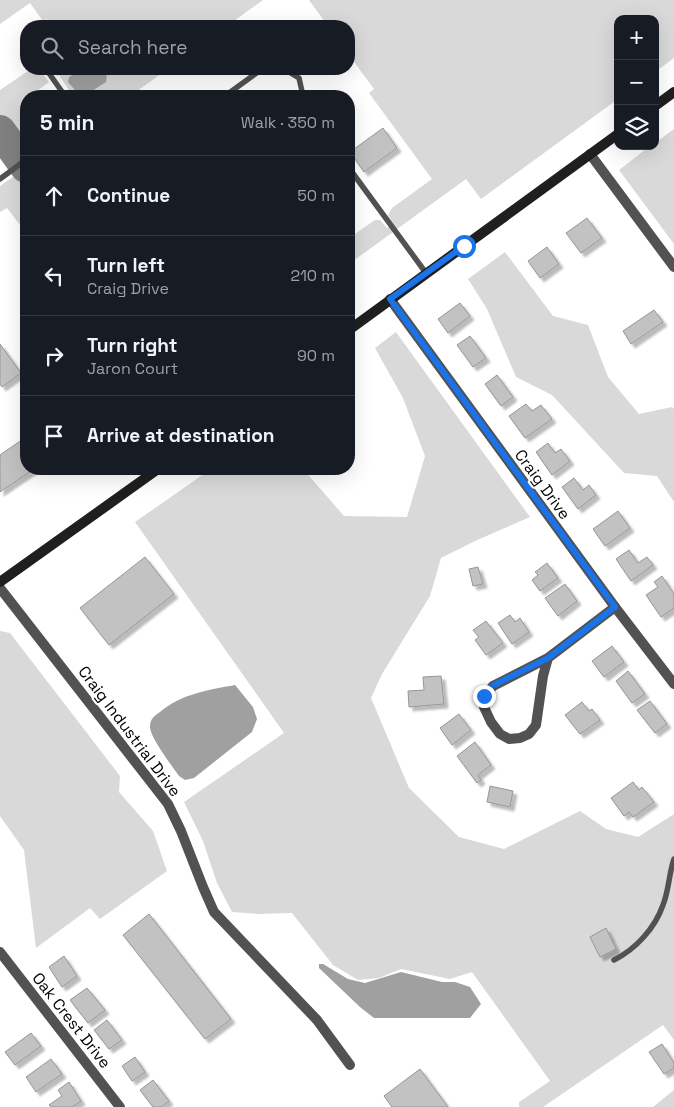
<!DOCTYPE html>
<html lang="en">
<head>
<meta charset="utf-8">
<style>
	body { margin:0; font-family:"Space Grotesk",sans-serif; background:#20242c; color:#f1f3f6 }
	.controls { position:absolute; right:15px; top:15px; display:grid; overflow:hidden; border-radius:10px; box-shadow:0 5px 20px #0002 }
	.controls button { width:45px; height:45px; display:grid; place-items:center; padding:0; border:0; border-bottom:1px solid #363941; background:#171b24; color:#f1f3f6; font:25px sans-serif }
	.stop { position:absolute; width:15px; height:15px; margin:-11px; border:4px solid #1a73e8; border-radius:50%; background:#fff }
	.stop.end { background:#1a73e8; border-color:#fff; box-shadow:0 1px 5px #0008 }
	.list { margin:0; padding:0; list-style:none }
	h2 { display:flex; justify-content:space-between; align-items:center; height:65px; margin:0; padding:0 20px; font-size:21px }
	h2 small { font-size:16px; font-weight:400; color:#9ea1a6 }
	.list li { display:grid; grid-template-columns:32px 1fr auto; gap:15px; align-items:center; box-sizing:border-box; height:80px; padding:0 20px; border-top:1px solid #363941 }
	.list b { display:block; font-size:19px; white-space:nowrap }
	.list p { margin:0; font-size:16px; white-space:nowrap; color:#9ea1a6 }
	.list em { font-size:16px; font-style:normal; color:#9ea1a6 }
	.icon { flex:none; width:28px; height:28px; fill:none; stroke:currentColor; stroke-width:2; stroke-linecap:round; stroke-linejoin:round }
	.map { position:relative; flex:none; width:674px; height:1107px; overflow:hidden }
	.search { position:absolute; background:#171b24; box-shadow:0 5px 20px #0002; left:20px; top:20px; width:335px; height:55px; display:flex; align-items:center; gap:12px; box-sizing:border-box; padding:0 18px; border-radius:20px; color:#9ea1a6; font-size:19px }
	.panel { position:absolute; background:#171b24; box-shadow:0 5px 20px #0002; left:20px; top:90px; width:335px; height:385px; border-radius:20px }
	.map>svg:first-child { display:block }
</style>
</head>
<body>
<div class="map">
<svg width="674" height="1107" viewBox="0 0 674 1107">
	<defs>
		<filter id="shadow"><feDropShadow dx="4" dy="4" stdDeviation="1" flood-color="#0004"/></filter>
	</defs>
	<rect width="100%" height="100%" fill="#fff"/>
	<g fill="#d9d9d9">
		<path d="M 0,0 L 263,0 L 227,26 L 52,26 L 47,19 L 43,21 L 30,3 L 0,24 Z"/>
		<path d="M 309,0 L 674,0 L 674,58 L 655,72 L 655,19 L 618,19 L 618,99 L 481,199 L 466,179 L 349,264 L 349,238 L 375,220 L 380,220 L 387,228 L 393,224 L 388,215 L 392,208 L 432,179 L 369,93 L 374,89 L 349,55 L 349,26 L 328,26 Z"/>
		<path d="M 31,69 L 39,69 L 49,82 L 30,96 L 26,96 L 26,149 L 21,145 L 0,115 L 0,90 Z"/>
		<path d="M 52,69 L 81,69 L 69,77 L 80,96 L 82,96 L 73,96 L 59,75 L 57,76 Z"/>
		<path d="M 101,69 L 168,69 L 130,96 L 85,96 L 106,82 L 107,76 Z"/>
		<path d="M 674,129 L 674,244 L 619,170 L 650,146 L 655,146 L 655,143 Z"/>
		<path d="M 13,177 L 21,177 L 26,184 L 26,227 L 20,225 L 7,208 L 0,212 L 0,186 Z"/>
		<path d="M 505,252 L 553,316 L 588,325 L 608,377 L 639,414 L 672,407 L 674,409 L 674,502 L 657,476 L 624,473 L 552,395 L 516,377 L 487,309 L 468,279 Z"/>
		<path d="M 396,332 L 530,517 L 475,541 L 441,558 L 430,596 L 382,674 L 371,698 L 409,788 L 459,837 L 504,849 L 580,811 L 606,829 L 638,837 L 674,814 L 674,1040 L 663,1025 L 543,1107 L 519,1107 L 519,1102 L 550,1081 L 472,972 L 450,979 L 401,969 L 379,978 L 358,980 L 333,965 L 292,913 L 258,914 L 232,912 L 217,883 L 203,841 L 184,802 L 284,733 L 135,522 L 211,469 L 303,469 L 344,516 L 407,517 L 425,456 L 403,398 L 375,348 Z"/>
		<path d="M 0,631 L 10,633 L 120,776 L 119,792 L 153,831 L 167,871 L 100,919 L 90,908 L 36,948 L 24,850 L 0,816 Z"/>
		<path d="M 674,1090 L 674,1107 L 653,1107 Z"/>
	</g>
	<g fill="#a0a0a0">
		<path d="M 81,69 L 101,69 L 107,76 L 106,82 L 85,96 L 80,96 L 68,82 L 69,77 Z"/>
		<path d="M 235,685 L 253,707 L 257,719 L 252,732 L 194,778 L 185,780 L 179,776 C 172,766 150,737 150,727 C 150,719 154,716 160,712 C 181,694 208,690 235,685 Z"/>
		<path d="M 319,964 L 323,964 L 348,979 L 365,983 L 401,972 L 442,982 L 455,982 L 470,987 L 481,1004 L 470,1018 L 374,1018 L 360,1007 L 319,968 Z"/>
	</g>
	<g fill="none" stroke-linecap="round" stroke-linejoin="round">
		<path stroke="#808080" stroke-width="32" d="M 0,131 L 26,167"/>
	</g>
	<g fill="#c2c2c2" stroke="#969696" filter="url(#shadow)">
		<path d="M 383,128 L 397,148 L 364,172 L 350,152 Z"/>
		<path d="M 587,218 L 602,238 L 581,253 L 566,233 Z"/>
		<path d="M 547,247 L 559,264 L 540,278 L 528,261 Z"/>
		<path d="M 460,303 L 470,316 L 448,333 L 438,319 Z"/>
		<path d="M 654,310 L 663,322 L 631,344 L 623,331 Z"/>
		<path d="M 470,336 L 486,358 L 473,367 L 457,345 Z"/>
		<path d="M 0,344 L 21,373 L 2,387 L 0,384 Z"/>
		<path d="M 497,375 L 513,397 L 501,406 L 485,384 Z"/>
		<path d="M 526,404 L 532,411 L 541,405 L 552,419 L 525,438 L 509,416 Z"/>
		<path d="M 26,437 L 26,469 L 34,469 L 0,492 L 0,455 Z"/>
		<path d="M 548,443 L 555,453 L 561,449 L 570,461 L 552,475 L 536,452 Z"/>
		<path d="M 574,478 L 583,490 L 589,485 L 596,495 L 578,509 L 562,487 Z"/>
		<path d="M 618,511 L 630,528 L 605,546 L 593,529 Z"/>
		<path d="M 629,550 L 638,563 L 647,557 L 653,565 L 631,581 L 616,559 Z"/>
		<path d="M 145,557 L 174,594 L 109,645 L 80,608 Z"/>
		<path d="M 547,563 L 558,578 L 540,591 L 532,580 L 538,575 L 535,572 Z"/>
		<path d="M 478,567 L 483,584 L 473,586 L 469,569 Z"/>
		<path d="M 662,576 L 674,594 L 674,608 L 661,617 L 646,595 L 658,587 L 654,582 Z"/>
		<path d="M 565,584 L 577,601 L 558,616 L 545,598 Z"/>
		<path d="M 510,615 L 515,622 L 520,618 L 529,632 L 512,644 L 498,623 Z"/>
		<path d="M 486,621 L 503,643 L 486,655 L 475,640 L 479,637 L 473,630 Z"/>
		<path d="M 612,646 L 624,662 L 604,677 L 592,661 Z"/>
		<path d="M 628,671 L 645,694 L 632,703 L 616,681 Z"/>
		<path d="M 441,676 L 444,704 L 409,707 L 408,691 L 424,690 L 423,677 Z"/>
		<path d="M 650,701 L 667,724 L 655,733 L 637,710 Z"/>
		<path d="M 582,702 L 589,711 L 592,709 L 600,720 L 580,734 L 565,715 Z"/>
		<path d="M 459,714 L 471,730 L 452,745 L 440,728 Z"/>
		<path d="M 475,742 L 491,765 L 478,775 L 481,780 L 477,783 L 457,756 Z"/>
		<path d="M 633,782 L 639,790 L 642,787 L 654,802 L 633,817 L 629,812 L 624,816 L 611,798 Z"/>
		<path d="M 490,786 L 513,791 L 510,807 L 487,802 Z"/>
		<path d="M 149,914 L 231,1019 L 205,1039 L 123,935 Z"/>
		<path d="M 606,928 L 616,949 L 600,957 L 590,937 Z"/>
		<path d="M 64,956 L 77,976 L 62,987 L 49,967 Z"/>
		<path d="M 87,988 L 105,1010 L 88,1023 L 70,1000 Z"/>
		<path d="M 107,1020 L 122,1040 L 109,1049 L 94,1030 Z"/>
		<path d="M 31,1033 L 41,1046 L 15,1065 L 5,1052 Z"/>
		<path d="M 662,1044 L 674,1063 L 674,1068 L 664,1074 L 649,1052 Z"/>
		<path d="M 135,1057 L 145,1072 L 132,1081 L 122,1066 Z"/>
		<path d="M 51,1059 L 62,1074 L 36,1092 L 26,1077 Z"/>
		<path d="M 420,1069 L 448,1107 L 392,1107 L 384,1096 Z"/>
		<path d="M 153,1080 L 169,1101 L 161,1107 L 153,1107 L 140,1090 Z"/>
		<path d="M 69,1082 L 81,1101 L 72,1107 L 51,1107 L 49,1105 L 62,1096 L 58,1090 Z"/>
	</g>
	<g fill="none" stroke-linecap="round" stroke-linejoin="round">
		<g stroke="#525252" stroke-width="5.5">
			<path d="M 46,69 L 65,96"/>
			<path d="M 284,69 L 299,78 L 303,96"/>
			<path d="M 225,96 L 262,69"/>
			<path d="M 349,168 L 426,273"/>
			<path d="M 0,179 L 23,162"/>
			<path d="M 614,960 C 636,949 655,928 663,905 C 669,890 669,873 674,859"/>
		</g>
		<g stroke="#525252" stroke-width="10">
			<path d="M 590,154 L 674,267"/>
			<path d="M 390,299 L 615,607 L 674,684"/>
			<path d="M 0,588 L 168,804 L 181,831 L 203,887 L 214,912 L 317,1020 L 350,1065"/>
			<path d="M 548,658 L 543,676 L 536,725 L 529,734 L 520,738 L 509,739 L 500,734 L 491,722 L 484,707 L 484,697 L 493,686 L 548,658 L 615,607"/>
			<path d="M 0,952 L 120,1107"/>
		</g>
		<g stroke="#1f1f1f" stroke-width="10">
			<path d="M 655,106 L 674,92"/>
			<path d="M 349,330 L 618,134"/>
			<path d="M 0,582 L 158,469"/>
		</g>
	</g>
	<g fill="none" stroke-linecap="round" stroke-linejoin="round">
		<path stroke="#1a73e8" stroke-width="6" d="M 464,246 L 390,299 L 615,607 L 548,658 L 492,686 L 484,696"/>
	</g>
	<g text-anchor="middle" stroke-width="4.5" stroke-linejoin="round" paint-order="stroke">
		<g font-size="16" fill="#000" stroke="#fff">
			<text transform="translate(543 484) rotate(54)" y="6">Craig Drive</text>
			<text transform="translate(130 731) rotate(53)" y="6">Craig Industrial Drive</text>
			<text transform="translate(72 1020) rotate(52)" y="6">Oak Crest Drive</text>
		</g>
	</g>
</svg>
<div class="controls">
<button>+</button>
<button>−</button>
<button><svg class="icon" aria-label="layers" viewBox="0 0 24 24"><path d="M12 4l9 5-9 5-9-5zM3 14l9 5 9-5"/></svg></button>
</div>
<div class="stop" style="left:464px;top:246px"></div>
<div class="stop end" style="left:484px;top:696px"></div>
<div class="search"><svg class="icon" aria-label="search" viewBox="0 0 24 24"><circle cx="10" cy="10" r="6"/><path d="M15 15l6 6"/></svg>Search here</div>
<section class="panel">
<h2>5 min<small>Walk · 350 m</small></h2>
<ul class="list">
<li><svg class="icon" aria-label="ahead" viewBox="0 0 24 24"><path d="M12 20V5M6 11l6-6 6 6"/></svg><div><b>Continue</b></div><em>50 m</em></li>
<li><svg class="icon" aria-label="left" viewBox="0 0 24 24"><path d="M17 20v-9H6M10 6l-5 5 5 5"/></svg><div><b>Turn left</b><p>Craig Drive</p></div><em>210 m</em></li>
<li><svg class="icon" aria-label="right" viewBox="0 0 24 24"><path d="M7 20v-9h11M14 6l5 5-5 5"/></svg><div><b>Turn right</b><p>Jaron Court</p></div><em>90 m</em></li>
<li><svg class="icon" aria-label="arrive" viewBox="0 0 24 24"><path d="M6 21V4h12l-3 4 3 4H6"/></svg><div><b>Arrive at destination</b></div></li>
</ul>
</section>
</div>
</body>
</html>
